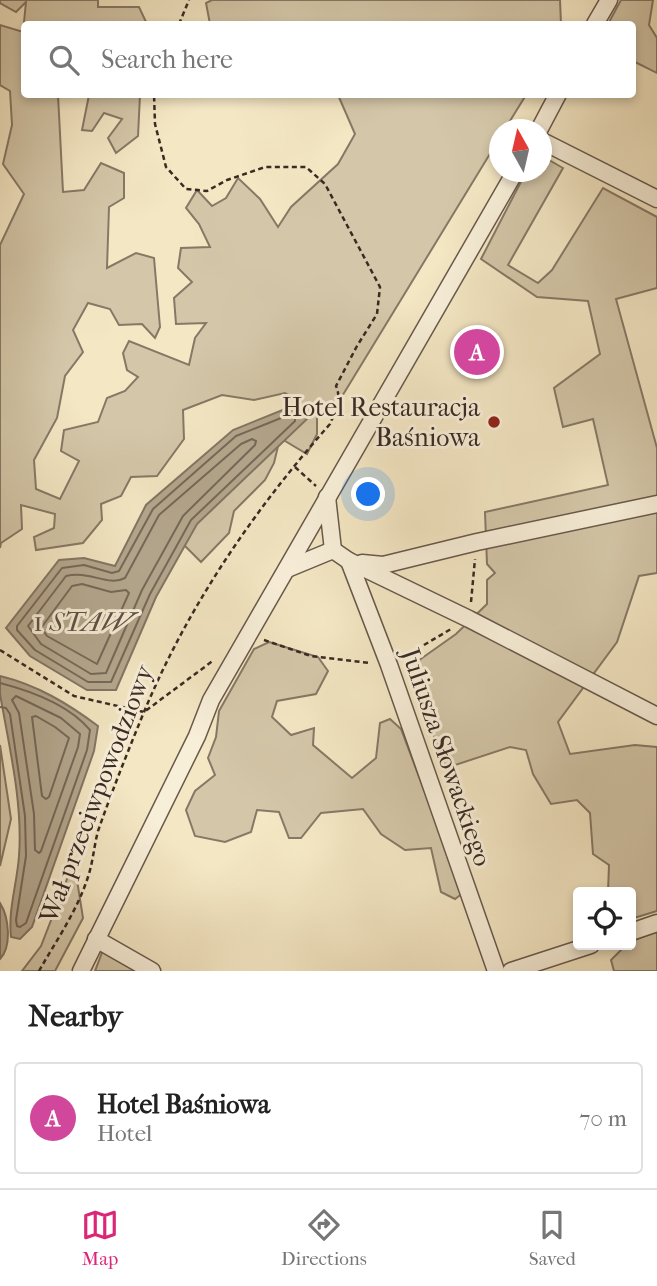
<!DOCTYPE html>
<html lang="en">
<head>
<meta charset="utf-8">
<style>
	body { margin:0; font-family:"IM FELL French Canon",serif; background:#f2f2f2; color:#222 }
	.controls { position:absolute; right:21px; bottom:21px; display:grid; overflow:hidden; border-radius:7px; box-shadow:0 4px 10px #0003 }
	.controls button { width:63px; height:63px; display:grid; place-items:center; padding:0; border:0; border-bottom:2px solid #e0e0e0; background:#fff; color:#222; font:35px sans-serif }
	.compass { position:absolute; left:489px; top:119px; width:63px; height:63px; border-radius:50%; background:#fff; box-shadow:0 4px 10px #0003; rotate:352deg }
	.you { position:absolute; left:369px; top:495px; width:24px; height:24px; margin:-18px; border:5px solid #fff; border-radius:50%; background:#1a73e8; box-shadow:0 0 0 10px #1a73e833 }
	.badge { display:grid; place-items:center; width:46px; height:46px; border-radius:50%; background:#db2777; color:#fff; font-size:23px; font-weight:700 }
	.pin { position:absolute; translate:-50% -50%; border:4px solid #fff; box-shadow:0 2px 7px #0006 }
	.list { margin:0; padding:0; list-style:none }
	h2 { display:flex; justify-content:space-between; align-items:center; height:91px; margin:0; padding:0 28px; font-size:30px }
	h2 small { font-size:23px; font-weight:400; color:#767676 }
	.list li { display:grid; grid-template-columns:46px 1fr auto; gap:21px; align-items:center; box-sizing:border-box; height:112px; margin:0 14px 14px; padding:0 14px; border:2px solid #e0e0e0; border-radius:7px }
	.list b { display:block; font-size:26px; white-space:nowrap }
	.list p { margin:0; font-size:23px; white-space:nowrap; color:#767676 }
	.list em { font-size:23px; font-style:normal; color:#767676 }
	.icon { flex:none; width:38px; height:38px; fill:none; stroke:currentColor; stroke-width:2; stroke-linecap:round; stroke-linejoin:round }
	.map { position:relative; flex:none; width:657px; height:971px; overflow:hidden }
	.search { position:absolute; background:#fff; box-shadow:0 4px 10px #0003; left:21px; right:21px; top:21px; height:77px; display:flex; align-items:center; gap:18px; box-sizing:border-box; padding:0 24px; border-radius:7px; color:#767676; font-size:26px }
	.sheet { height:217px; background:#fff }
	nav { display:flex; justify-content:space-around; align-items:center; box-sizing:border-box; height:98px; border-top:2px solid #e0e0e0; background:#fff; font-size:19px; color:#767676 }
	nav a { display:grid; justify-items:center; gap:4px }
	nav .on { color:#db2777 }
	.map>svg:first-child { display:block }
</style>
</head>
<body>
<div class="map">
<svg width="657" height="971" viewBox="0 0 657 971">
	<rect width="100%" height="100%" fill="#f4e7c4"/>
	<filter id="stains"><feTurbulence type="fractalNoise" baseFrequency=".00286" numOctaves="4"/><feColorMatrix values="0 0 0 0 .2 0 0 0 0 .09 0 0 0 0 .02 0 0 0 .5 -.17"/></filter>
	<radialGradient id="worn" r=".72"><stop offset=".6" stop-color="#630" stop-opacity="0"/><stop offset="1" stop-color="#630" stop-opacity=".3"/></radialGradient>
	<g fill="#d4c7a9" stroke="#867866" stroke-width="2">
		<path d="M 0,0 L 98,0 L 98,7 L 139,7 L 147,24 L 24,24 L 24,94 L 58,95 L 63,192 L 84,190 L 101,163 L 124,173 L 124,198 L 109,207 L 107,268 L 136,253 L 154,258 L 160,327 L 155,338 L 142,324 L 119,325 L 110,309 L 88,303 L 73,330 L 83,352 L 65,376 L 57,418 L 34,460 L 36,489 L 60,499 L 79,461 L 61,451 L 64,430 L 98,422 L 107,398 L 125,391 L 138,377 L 127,370 L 123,353 L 129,341 L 189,365 L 195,338 L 206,323 L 176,324 L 174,298 L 192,282 L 178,268 L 181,248 L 210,247 L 199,224 L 186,208 L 197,190 L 212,206 L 226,198 L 238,178 L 260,199 L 278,227 L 291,207 L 338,164 L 355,134 L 338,95 L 526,95 L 505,129 L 500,130 L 499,139 L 341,398 L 317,409 L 317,434 L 307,454 L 280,438 L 274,463 L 265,480 L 234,511 L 229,533 L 201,562 L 174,535 L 259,446 L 297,400 L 285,393 L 254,400 L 222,395 L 183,410 L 184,439 L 157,476 L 131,477 L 121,496 L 101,504 L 102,520 L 83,543 L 36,550 L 34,537 L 54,528 L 55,514 L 21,505 L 22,529 L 1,543 L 0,548 L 0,245 L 24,194 L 3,164 L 12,125 L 10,91 L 0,85 L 0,25 L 23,32 L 26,2 L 16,12 L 0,3 Z"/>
		<path d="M 212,0 L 560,0 L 561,24 L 210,24 L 206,3 Z"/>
		<path d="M 621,0 L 653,0 L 649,25 L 657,38 L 657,73 L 633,61 L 632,24 L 608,24 Z"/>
		<path d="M 89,95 L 140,95 L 138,136 L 116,153 L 108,138 L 122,119 L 104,113 L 92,131 L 82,130 Z"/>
		<path d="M 542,156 L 563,168 L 508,265 L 538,283 L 552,270 L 603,188 L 657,217 L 657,288 L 616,299 L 657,448 L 657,573 L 639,576 L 617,642 L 558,722 L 570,754 L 635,745 L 657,747 L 657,911 L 631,919 L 631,892 L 608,892 L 609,865 L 593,854 L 590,813 L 577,800 L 551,804 L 533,774 L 526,750 L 510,747 L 446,768 L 408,668 L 456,634 L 487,604 L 487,580 L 495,573 L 487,564 L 485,512 L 608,485 L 593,419 L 563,427 L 554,388 L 600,354 L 588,301 L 537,297 L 481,259 L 526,172 L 542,172 Z"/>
		<path d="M 269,642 L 318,657 L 328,671 L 316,694 L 277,701 L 272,717 L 291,735 L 314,728 L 313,745 L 352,778 L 376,758 L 380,723 L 390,719 L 401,729 L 463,893 L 455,899 L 441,892 L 431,848 L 405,850 L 381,834 L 363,809 L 321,813 L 301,838 L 289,838 L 279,812 L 257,810 L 251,832 L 225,842 L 195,836 L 186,810 L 195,791 L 215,775 L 208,758 L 216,737 L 219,711 L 254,649 Z"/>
		<path d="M 0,745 L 11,819 L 0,866 Z"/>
		<path d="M 74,861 L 83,918 L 55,971 L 22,971 L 41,946 Z"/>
		<path d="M 657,932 L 657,971 L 614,971 L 611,960 L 626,945 L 631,945 L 631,941 Z"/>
		<path d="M 103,950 L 139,971 L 95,971 Z"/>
	</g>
	<g fill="#b4a78e" stroke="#837564" stroke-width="2">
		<path d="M 295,405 L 307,419 L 197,524 L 156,597 L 116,690 L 87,690 L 30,656 L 6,628 L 59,560 L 84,558 L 115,566 L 146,505 L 233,430 Z"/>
		<path d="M 0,676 C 37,685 67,703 98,726 L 94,751 L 32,927 L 20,939 L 11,937 C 8,909 17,884 19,856 C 23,803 9,746 0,694 Z"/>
		<path d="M 0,903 C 9,917 12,947 0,959 Z"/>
	</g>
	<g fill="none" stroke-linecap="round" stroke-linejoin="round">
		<g stroke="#766859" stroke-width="2">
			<path d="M 291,414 L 295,417 L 295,421 L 191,520 L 150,594 L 111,682 L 88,682 L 35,650 L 17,630 L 17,626 L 62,568 L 84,565 L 112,573 L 119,571 L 153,509 L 236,436 Z"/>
			<path d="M 252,439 L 256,441 L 255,445 L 183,516 L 142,590 L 106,673 L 91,674 L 41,644 L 28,626 L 66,576 C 89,570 108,587 125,578 L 159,515 L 241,444 Z"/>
			<path d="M 82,584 L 111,592 L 126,590 L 129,593 L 97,664 L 47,636 L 41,628 L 72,586 Z"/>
			<path d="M 0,683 C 31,691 69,705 90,730 L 87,750 L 26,923 L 20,927 L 17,926 L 16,920 L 26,856 L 25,816 L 10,714 L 6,708 L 0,707"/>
			<path d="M 16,696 L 61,718 L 80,734 L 78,747 L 41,851 L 39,853 L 35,850 L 34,814 L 19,713 L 12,700 Z"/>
			<path d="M 32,717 L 36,716 L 55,727 L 69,738 L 49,797 L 46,799 L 42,796 Z"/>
		</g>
		<g stroke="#68594c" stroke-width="19">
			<g id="street">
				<path d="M 595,24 L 609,0"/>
				<path d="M 539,130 L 558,94"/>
				<path d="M 542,141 L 657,199"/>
				<path d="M 327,497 L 333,550"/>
				<path d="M 349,561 L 389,665 L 496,971"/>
				<path d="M 362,563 L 383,565 L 477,542 L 657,504"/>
				<path d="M 287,569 L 333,550 L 349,561 L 469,619 L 657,716"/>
				<path d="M 631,932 L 657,923"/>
				<path d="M 96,939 L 152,971"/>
				<path d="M 81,971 L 197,736 L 211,700 L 515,172"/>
				<path d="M 511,971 L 591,945"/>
			</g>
		</g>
		<g stroke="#392a24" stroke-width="2.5" stroke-dasharray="5 3.5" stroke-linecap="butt">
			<path d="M 179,24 L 189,0"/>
			<path d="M 295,467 L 316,486"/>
			<path d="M 471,602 L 475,559"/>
			<path d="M 264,640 L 311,656 L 370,663"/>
			<path d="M 0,650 L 74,696 L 144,712 L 214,660"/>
			<path d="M 402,658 L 451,629"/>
			<path d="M 39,971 C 56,941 77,911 88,877 C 93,862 94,846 98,831 C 112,791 128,751 144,712 C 188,606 254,510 330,424 C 335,412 342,399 336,386 L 357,346 L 377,314 L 380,287 L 325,184 L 306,167 L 265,167 L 227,180 L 207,191 L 186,189 L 166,167 L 155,124 L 154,94"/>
		</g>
		<use href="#street" stroke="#f8efd9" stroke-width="16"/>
	</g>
	<circle fill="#8f2418" stroke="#f8efd9" stroke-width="2.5" cx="494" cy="422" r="7"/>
	<g text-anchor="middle" stroke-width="6" stroke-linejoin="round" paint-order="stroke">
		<g font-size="26" fill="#392a24" stroke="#f8efd9" text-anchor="end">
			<text x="480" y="416">Hotel Restauracja<tspan x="480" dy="30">Baśniowa</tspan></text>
		</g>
		<g font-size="26" fill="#392a24" stroke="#f8efd9">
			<text transform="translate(447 757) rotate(71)" y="9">Juliusza Słowackiego</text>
			<text transform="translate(96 794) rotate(-69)" y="9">Wał przeciwpowodziowy</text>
		</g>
		<g font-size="28" font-style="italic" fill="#5e5044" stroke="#f8efd9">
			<text x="84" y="631">1 STAW</text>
		</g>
	</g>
	<rect width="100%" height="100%" filter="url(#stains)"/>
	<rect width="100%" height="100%" fill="url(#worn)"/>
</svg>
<div class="controls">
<button><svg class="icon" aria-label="locate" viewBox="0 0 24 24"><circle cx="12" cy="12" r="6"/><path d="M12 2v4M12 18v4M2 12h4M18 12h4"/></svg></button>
</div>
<svg class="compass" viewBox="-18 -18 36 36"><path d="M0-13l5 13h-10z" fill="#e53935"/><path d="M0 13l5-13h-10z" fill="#767676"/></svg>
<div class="you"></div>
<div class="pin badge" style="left:477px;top:352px;background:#d1479c">A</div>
<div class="search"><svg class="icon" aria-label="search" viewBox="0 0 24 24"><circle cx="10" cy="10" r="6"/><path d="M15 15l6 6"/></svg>Search here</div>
</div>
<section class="sheet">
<h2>Nearby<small></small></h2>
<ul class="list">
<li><span class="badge" style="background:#d1479c">A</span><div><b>Hotel Baśniowa</b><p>Hotel</p></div><em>70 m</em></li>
</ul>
</section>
<nav>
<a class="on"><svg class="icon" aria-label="map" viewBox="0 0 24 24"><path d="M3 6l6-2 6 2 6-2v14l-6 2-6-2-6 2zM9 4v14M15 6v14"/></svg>Map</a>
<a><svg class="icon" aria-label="directions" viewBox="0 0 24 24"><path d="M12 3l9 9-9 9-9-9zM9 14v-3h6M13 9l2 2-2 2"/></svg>Directions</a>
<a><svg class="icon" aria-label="saved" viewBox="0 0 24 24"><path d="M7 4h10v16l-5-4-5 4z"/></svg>Saved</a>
</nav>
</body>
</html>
